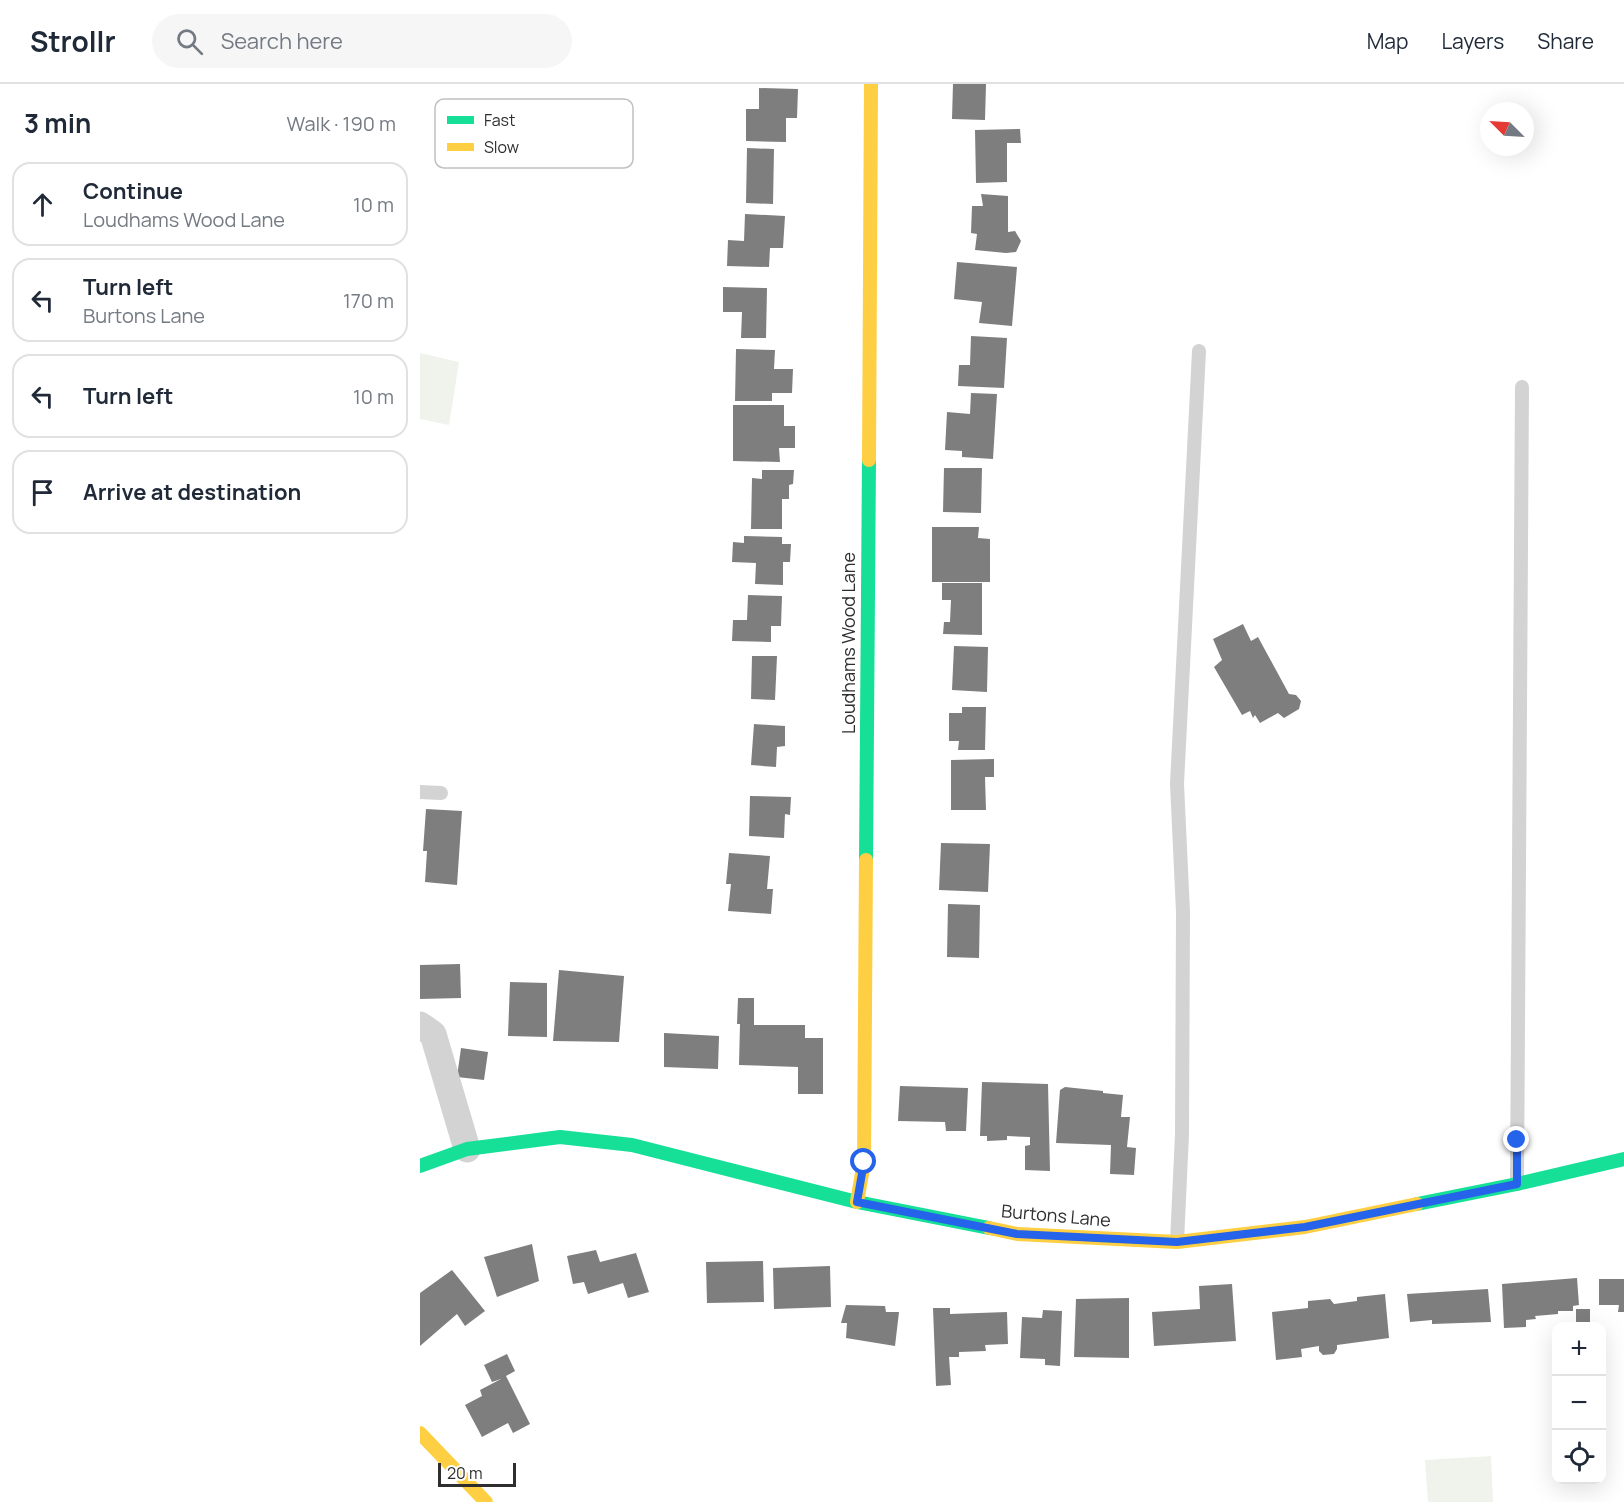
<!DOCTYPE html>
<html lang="en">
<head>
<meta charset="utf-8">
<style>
	body { margin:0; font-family:Manrope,sans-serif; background:#f6f6f7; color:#1f2937 }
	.controls { position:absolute; right:18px; bottom:18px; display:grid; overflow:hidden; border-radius:12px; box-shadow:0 6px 24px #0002 }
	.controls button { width:54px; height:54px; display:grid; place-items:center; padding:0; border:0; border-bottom:2px solid #e0e1e3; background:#fff; color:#1f2937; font:30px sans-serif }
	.compass { position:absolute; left:1060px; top:18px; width:54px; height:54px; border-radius:50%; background:#fff; box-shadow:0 6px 24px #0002; rotate:294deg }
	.scale { position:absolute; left:18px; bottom:15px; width:78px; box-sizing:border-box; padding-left:6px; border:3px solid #2e2e2e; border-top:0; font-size:16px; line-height:21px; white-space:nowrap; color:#2e2e2e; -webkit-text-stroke:4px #fff; paint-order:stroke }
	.stop { position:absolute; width:18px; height:18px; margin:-14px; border:4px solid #2563eb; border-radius:50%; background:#fff }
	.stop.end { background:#2563eb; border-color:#fff; box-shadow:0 2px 6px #0008 }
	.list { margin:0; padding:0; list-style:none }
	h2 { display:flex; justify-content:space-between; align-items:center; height:78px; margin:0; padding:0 24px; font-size:26px }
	h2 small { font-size:20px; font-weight:400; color:#747a83 }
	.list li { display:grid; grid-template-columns:39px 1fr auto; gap:18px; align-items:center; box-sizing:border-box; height:84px; margin:0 12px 12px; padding:0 12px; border:2px solid #e0e1e3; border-radius:18px }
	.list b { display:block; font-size:22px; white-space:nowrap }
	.list p { margin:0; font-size:20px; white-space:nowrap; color:#747a83 }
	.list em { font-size:20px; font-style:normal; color:#747a83 }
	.icon { flex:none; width:33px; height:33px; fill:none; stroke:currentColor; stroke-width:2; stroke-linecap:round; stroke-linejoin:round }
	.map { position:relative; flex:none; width:1204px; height:1418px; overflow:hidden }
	header { display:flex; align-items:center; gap:36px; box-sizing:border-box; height:84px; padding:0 30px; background:#fff; border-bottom:2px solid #e0e1e3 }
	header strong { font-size:28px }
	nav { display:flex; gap:33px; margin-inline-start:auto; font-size:21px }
	.search { width:420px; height:54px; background:#f6f6f7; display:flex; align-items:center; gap:15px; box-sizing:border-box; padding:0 21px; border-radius:33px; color:#747a83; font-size:22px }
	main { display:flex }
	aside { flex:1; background:#fff }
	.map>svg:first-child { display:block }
</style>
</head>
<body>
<header>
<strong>Strollr</strong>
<div class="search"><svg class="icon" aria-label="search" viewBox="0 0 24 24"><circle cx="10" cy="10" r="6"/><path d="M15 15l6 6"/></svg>Search here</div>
<nav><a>Map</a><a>Layers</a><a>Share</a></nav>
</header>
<main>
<aside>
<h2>3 min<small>Walk · 190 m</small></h2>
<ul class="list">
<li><svg class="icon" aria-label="ahead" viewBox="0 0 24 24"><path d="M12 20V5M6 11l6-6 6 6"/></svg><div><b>Continue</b><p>Loudhams Wood Lane</p></div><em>10 m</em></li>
<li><svg class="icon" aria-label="left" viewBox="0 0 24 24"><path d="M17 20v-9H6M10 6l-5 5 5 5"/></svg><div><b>Turn left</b><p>Burtons Lane</p></div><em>170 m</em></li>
<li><svg class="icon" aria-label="left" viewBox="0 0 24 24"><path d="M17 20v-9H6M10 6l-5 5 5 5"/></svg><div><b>Turn left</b></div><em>10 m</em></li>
<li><svg class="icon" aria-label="arrive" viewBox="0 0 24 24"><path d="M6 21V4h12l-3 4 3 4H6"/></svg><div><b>Arrive at destination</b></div></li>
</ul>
</aside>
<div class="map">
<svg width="1204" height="1418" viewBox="0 0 1204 1418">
	<rect width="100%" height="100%" fill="#fff"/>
	<g fill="#eff3ec">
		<path d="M 0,269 L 39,278 L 29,341 L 0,335 Z"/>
		<path d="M 1071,1372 L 1073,1418 L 1008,1418 L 1005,1376 Z"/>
	</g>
	<g fill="#7e7e7e">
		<path d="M 533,0 L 566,0 L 565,36 L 532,35 Z"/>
		<path d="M 339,4 L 378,5 L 377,34 L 366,34 L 366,58 L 326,57 L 326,25 L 339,25 Z"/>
		<path d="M 600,45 L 601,59 L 587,59 L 587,98 L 556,99 L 555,46 Z"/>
		<path d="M 327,64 L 354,65 L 353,120 L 326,119 Z"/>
		<path d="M 561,110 L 588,112 L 588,148 L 595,147 L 601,157 L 596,168 L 586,169 L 555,166 L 557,150 L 551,149 L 552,122 L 563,122 Z"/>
		<path d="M 325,130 L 365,132 L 363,164 L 350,164 L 349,183 L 307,182 L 308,156 L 324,157 Z"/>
		<path d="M 537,178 L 597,183 L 592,242 L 559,239 L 562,218 L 534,215 Z"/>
		<path d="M 303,203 L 347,204 L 346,254 L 321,254 L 322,228 L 303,228 Z"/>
		<path d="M 551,252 L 587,254 L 584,304 L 538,302 L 539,281 L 550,281 Z"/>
		<path d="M 316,265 L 355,266 L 354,285 L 373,285 L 372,309 L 352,309 L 352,317 L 315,317 Z"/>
		<path d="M 551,309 L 577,310 L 573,375 L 542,373 L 542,367 L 525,366 L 527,328 L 550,330 Z"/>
		<path d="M 313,321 L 364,321 L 364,342 L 375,342 L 375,364 L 359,364 L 360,378 L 313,377 Z"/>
		<path d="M 524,384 L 562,384 L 561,429 L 523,428 Z"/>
		<path d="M 342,386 L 374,386 L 373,400 L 369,401 L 369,415 L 362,415 L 362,445 L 331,445 L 332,394 L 342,395 Z"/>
		<path d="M 512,443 L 559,443 L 558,454 L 570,455 L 570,498 L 512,498 Z"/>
		<path d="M 324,452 L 362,453 L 362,460 L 371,460 L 370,478 L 363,478 L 363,501 L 335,500 L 336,479 L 312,478 L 313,458 L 324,459 Z"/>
		<path d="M 522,499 L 562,499 L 562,551 L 523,550 L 524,538 L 530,538 L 531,516 L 522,516 Z"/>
		<path d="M 328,511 L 362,512 L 361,542 L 351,542 L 351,558 L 312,557 L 313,536 L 327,536 Z"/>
		<path d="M 823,540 L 831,557 L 838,553 L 869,610 L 876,611 L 881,617 L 879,625 L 864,634 L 858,629 L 840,639 L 835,631 L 833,634 L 830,627 L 822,631 L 794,583 L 802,576 L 793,555 Z"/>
		<path d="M 534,562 L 568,563 L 567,608 L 532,606 Z"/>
		<path d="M 332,572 L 357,572 L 355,616 L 331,615 Z"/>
		<path d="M 542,623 L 566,623 L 565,666 L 538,666 L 539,657 L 529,657 L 529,629 L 542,629 Z"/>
		<path d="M 334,640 L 365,642 L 365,662 L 357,663 L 356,683 L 331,681 Z"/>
		<path d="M 574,675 L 574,693 L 565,693 L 566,726 L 531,726 L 531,676 Z"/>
		<path d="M 330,712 L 371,713 L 370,731 L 365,730 L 364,754 L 329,752 Z"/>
		<path d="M 6,725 L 42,727 L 37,801 L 5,798 L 7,767 L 3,767 Z"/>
		<path d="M 521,759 L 570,760 L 568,808 L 519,806 Z"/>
		<path d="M 309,769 L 350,772 L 347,805 L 353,805 L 351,830 L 308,827 L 311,800 L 306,800 Z"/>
		<path d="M 528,820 L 560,821 L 559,874 L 527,873 Z"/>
		<path d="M 40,880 L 41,914 L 0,915 L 0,881 Z"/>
		<path d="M 139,886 L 204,892 L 199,958 L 133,957 Z"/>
		<path d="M 90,898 L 127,899 L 127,953 L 88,952 Z"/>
		<path d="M 318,914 L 334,914 L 334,941 L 385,941 L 385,954 L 403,954 L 403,1010 L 378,1010 L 378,983 L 319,981 L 320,940 L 317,940 Z"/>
		<path d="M 244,949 L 299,952 L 298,985 L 244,983 Z"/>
		<path d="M 41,964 L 68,968 L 64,996 L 37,993 Z"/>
		<path d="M 562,998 L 628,1000 L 630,1087 L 605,1086 L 605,1062 L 610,1061 L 610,1053 L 587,1052 L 587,1056 L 567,1057 L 567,1052 L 560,1052 Z"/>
		<path d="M 480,1002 L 548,1004 L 546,1047 L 526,1047 L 525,1038 L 478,1037 Z"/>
		<path d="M 645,1003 L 683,1007 L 683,1009 L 703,1011 L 701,1033 L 710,1033 L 707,1063 L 716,1064 L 714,1091 L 690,1090 L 691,1061 L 636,1059 L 640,1006 Z"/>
		<path d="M 112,1160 L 119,1197 L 77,1213 L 64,1173 Z"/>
		<path d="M 176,1166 L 180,1178 L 216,1169 L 229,1208 L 208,1214 L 203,1199 L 168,1210 L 164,1198 L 153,1200 L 147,1172 Z"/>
		<path d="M 343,1177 L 344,1218 L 287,1219 L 286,1178 Z"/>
		<path d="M 410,1182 L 411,1223 L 354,1225 L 353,1184 Z"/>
		<path d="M 32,1186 L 65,1227 L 45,1242 L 37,1230 L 0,1262 L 0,1209 Z"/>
		<path d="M 1157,1194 L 1159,1221 L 1153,1222 L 1153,1227 L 1138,1227 L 1138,1230 L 1115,1232 L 1116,1235 L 1106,1236 L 1106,1243 L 1084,1244 L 1082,1200 Z"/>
		<path d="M 1179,1195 L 1204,1195 L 1204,1228 L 1198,1228 L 1199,1221 L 1179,1221 Z"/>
		<path d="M 812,1200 L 816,1257 L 734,1262 L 732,1228 L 780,1225 L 779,1202 Z"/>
		<path d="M 1068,1205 L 1071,1238 L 1012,1240 L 1012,1236 L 990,1238 L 987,1210 Z"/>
		<path d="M 965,1210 L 969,1254 L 917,1261 L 917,1265 L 914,1270 L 903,1271 L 899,1267 L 899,1262 L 881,1265 L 882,1273 L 856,1276 L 852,1228 L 888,1224 L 888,1217 L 910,1215 L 914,1220 L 937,1217 L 937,1213 Z"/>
		<path d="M 709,1214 L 709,1274 L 654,1273 L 656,1215 Z"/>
		<path d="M 426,1221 L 465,1222 L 466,1228 L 479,1228 L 475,1262 L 426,1254 L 427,1239 L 421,1239 Z"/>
		<path d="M 513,1224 L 530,1224 L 530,1230 L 587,1228 L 588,1260 L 565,1261 L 566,1267 L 539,1268 L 539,1273 L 529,1273 L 531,1301 L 516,1302 Z"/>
		<rect x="1156" y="1225" width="14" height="17"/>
		<path d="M 623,1226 L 642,1227 L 640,1282 L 625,1281 L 625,1275 L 600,1274 L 602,1233 L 622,1234 Z"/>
		<path d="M 87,1270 L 95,1287 L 86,1292 L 110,1340 L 93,1349 L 88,1339 L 62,1353 L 45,1321 L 62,1312 L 60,1306 L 81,1295 L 72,1298 L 64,1281 Z"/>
	</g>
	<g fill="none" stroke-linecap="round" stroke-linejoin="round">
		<g stroke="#d3d3d3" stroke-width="14">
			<path d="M 0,708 L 21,709"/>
			<path d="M 1097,1100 L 1102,303"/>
			<path d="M 757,1158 L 762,1050 L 763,828 L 757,700 L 779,267"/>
		</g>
		<path stroke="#d3d3d3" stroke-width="27" d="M 0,941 L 13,950 L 47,1065"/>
		<g stroke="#16e098" stroke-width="14">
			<path d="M 446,776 L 449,376"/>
			<path d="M 0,1082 L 47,1065 L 140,1053 L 212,1061 L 437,1118 L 569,1144"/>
			<path d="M 997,1120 L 1097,1100 L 1204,1075"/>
		</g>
		<g stroke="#ffcf43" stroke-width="14">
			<path d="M 449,376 L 451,0"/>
			<path d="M 437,1118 L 444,1078 L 446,776"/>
			<path d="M 569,1144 L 597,1150 L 757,1158 L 885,1143 L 997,1120"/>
			<path d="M 0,1349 L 66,1418"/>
		</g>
	</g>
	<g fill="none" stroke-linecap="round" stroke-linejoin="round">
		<path stroke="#2563eb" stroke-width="8" d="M 444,1078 L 437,1118 L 597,1150 L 757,1158 L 885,1143 L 1097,1100 L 1097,1056"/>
	</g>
	<g text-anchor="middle" stroke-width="6" stroke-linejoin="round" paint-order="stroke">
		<g font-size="18" fill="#2e2e2e" stroke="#fff">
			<text transform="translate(429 559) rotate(-90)" y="6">Loudhams Wood Lane</text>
			<text transform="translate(636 1132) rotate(5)" y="6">Burtons Lane</text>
		</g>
	</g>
	<rect x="15" y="15" width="198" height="69" rx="9" fill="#fff" stroke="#c0c0c0" stroke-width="1.5"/>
	<rect x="27" y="32" width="27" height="8" fill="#16e098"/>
	<rect x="27" y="59" width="27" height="8" fill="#ffcf43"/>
	<g font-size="16" fill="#2e2e2e">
		<text x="64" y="42">Fast</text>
		<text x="64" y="69">Slow</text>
	</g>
</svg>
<div class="controls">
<button>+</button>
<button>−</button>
<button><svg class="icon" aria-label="locate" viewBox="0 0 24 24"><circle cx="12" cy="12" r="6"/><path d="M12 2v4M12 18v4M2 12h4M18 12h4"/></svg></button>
</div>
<svg class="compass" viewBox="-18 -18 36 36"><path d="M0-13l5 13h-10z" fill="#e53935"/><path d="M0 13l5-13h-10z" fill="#747a83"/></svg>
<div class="scale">20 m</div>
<div class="stop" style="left:444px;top:1078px"></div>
<div class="stop end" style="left:1097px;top:1056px"></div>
</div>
</main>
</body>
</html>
